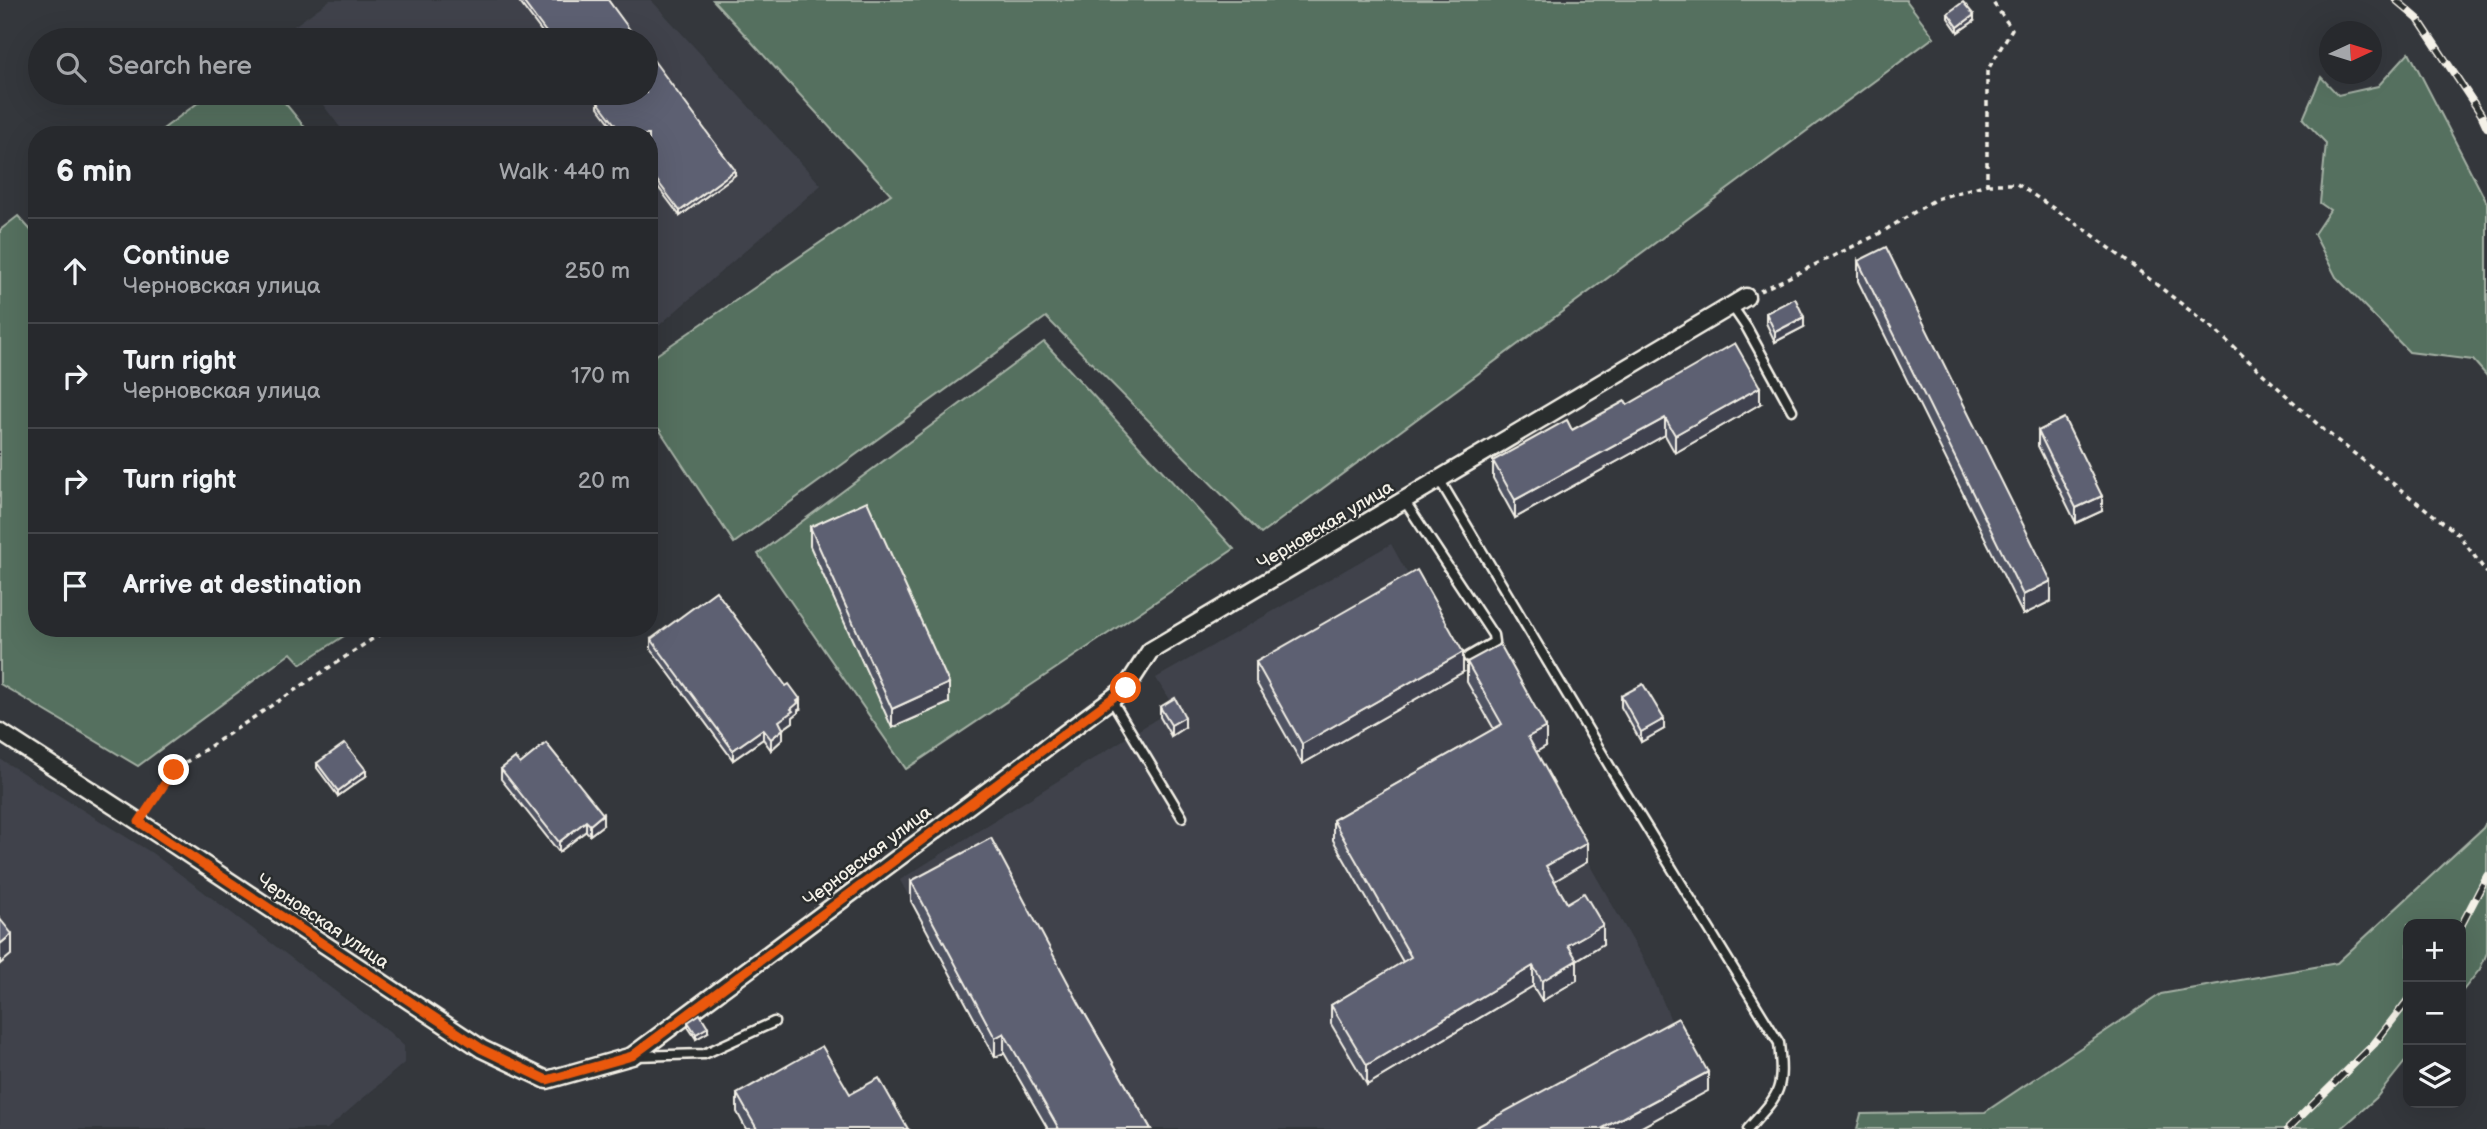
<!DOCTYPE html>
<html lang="en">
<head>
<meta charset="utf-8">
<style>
	body { margin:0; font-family:"Balsamiq Sans",sans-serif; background:#333539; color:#f1f3f6 }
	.controls { position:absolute; right:21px; bottom:21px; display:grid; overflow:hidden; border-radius:14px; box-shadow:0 7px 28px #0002 }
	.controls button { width:63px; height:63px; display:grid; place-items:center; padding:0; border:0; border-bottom:2px solid #434549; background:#27292d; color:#f1f3f6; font:35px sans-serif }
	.compass { position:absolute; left:2319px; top:21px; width:63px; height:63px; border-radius:50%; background:#27292d; box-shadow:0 7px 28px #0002; rotate:86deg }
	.stop { position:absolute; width:21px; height:21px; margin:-16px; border:5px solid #ea580c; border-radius:50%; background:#fff }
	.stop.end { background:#ea580c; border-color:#fff; box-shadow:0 2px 7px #0008 }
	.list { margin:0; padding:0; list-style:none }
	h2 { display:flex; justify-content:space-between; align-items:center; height:91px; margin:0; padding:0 28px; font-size:30px }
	h2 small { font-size:23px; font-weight:400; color:#a4a6aa }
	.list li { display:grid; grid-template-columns:46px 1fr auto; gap:21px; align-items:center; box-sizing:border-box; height:105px; padding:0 28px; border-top:2px solid #434549 }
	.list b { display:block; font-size:26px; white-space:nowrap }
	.list p { margin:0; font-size:23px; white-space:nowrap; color:#a4a6aa }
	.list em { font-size:23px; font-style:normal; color:#a4a6aa }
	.icon { flex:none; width:38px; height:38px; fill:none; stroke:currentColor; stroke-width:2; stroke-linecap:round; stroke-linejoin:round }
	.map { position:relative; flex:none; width:2487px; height:1129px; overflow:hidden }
	.search { position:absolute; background:#27292d; box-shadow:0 7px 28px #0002; left:28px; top:28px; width:630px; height:77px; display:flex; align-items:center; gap:18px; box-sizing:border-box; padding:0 24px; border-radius:38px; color:#a4a6aa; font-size:26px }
	.panel { position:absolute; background:#27292d; box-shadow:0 7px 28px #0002; left:28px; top:126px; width:630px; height:511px; border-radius:28px }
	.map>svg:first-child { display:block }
</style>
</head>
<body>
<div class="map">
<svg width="2487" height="1129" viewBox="0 0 2487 1129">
	<rect width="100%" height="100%" fill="#34373c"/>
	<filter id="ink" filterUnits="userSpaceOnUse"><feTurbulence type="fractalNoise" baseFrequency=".0143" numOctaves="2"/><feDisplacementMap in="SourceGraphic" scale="14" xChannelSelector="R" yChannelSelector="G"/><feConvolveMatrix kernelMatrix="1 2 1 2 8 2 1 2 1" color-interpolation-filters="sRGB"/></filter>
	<g filter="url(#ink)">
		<g fill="#40434c">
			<path d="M 330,0 L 651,0 L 821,185 L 649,334 L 649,135 L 346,135 L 314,93 L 646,93 L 646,40 L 275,40 Z"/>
			<path d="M 1391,544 L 1467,682 L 1500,663 L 1546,746 L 1528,757 L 1650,971 L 1678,1037 L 1708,1091 L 1638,1129 L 1048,1129 L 1011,1065 L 1007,1052 L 995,1057 L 900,880 L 1174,708 L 1156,678 Z"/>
			<path d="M 0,759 L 152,853 L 389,1032 L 404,1046 L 404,1063 L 327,1129 L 0,1129 Z"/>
		</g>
		<g fill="#54705f" stroke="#a4b0a4" stroke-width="2">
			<path d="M 713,0 L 1906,0 L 1934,37 L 1261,534 L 1046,317 L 734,543 L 659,429 L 649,434 L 649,360 L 891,194 Z"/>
			<path d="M 2409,52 L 2487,203 L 2487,376 L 2473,360 L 2409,352 L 2336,277 L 2314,234 L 2330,210 L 2320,203 L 2326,143 L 2303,119 L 2321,77 L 2338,95 L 2378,86 Z"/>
			<path d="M 211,93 L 277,93 L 311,135 L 155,135 Z"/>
			<path d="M 18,216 L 37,237 L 37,628 L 356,628 L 301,664 L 291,653 L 138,766 L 0,684 L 0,230 Z"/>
			<path d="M 1044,342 L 1234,549 L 906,769 L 758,554 Z"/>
			<path d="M 2487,821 L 2487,953 L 2480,969 L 2461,993 L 2461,924 L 2408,924 L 2408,1058 L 2376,1098 L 2341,1129 L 1857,1129 L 1861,1114 L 1985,1112 L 2161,994 L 2337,963 L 2483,828 Z"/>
		</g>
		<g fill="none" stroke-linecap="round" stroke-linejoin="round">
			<g stroke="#f4f1e8" stroke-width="13">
				<g id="service">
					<path d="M 1732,306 L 1747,328 L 1792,410"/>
					<path d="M 1439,479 L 1619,782 L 1779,1043 C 1784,1092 1780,1093 1748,1129"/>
					<path d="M 1404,500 L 1493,635 L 1494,642 L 1468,657"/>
					<path d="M 1111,699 L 1182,817"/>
					<path d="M 635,1056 L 704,1054 L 774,1022"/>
				</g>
			</g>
			<g stroke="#f4f1e8" stroke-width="21">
				<path id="minor" d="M 0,732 L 167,840 L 482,1049 L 547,1080 L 632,1056 L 1126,688 L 1150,651 L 1746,297"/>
			</g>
			<g stroke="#f4f1e8" stroke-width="3.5" stroke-dasharray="5 5" stroke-linecap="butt">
				<path d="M 1987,184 L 2017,184 L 2089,232 L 2215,330 L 2324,430 L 2458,534 L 2487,573"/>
				<path d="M 1760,291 L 1877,235 L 1936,199 L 1987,184 L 1987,71 L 2012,29 L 1991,0"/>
				<path d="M 148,809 L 174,770 L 389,628"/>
			</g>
			<use href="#service" stroke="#2a2d2e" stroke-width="8"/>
			<use href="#minor" stroke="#2a2d2e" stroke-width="16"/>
			<g stroke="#f4f1e8" stroke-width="8">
				<g id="rail">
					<path d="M 2396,0 L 2418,19 L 2481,114 L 2487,127"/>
					<path d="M 2461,926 L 2487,876"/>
					<path d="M 2288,1129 L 2374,1044 L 2408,1000"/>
				</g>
			</g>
			<use href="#rail" stroke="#2a2d2e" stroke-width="5" stroke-dasharray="16" stroke-linecap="butt"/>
		</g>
		<g fill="#505362" stroke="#f4f1e8" stroke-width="2">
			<path d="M 518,0 L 608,0 L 633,39 L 631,40 L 548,40 Z"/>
			<path d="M 1948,13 L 1974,21 L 1958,32 L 1948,18 Z"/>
			<path d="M 598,102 L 735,175 L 680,216 L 649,175 L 649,135 L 619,135 L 598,107 Z"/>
			<path d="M 1858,261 L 2051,601 L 2023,615 L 1858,281 Z"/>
			<path d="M 1766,313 L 1804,327 L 1775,342 L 1766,323 Z"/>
			<path d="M 1760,404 L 1675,453 L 1665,435 L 1515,518 L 1493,478 L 1493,461 L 1572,430 L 1627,405 Z"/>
			<path d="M 2038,431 L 2102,511 L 2076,523 L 2038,446 Z"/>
			<path d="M 810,527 L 949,703 L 892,728 L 810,546 Z"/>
			<path d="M 651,639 L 800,709 L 798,710 L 798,713 L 793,717 L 793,722 L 783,729 L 783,739 L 771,750 L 763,739 L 733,760 L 651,649 Z"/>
			<path d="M 1256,662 L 1463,672 L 1302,764 L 1256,682 Z"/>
			<path d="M 1467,662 L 1546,746 L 1536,752 L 1587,862 L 1554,881 L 1567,903 L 1603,944 L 1577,960 L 1577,980 L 1542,1001 L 1533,986 L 1367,1085 L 1331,1024 L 1331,1005 L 1403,962 L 1333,840 L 1333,820 L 1494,729 L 1467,682 Z"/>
			<path d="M 1621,696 L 1664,729 L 1641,742 L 1621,707 Z"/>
			<path d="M 1160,707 L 1185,727 L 1171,736 L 1160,717 Z"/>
			<path d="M 317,763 L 366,776 L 338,796 L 317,768 Z"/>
			<path d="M 520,764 L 603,825 L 590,835 L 586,831 L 559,852 L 501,779 L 501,769 Z"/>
			<path d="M 911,881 L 1081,1007 L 1151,1129 L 1048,1129 L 1004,1053 L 995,1057 L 911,901 Z"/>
			<path d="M 688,1022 L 708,1032 L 696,1039 L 688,1027 Z"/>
			<path d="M 737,1094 L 850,1094 L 908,1129 L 746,1129 L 737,1112 Z"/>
		</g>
		<g fill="#414350" stroke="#f4f1e8" stroke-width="2">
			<path d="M 1974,15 L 1974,21 L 1958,32 L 1958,27 Z"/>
			<path d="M 633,34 L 633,39 L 631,40 L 625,40 Z"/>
			<path d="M 735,170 L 735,175 L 680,216 L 680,211 Z"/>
			<path d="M 1804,317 L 1804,327 L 1775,342 L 1775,332 Z"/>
			<path d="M 1760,387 L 1760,404 L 1675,453 L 1675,435 Z"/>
			<path d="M 1665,418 L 1665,435 L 1515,518 L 1515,500 Z"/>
			<path d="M 2102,496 L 2102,511 L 2076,523 L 2076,508 Z"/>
			<path d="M 2051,581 L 2051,601 L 2023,615 L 2023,595 Z"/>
			<path d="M 1463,652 L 1463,672 L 1302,764 L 1302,744 Z"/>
			<path d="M 949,683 L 949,703 L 892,728 L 892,709 Z"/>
			<path d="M 800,699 L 800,709 L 798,710 L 798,713 L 793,717 L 793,722 L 779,732 L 779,721 Z"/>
			<path d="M 1185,717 L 1185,727 L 1171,736 L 1171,725 Z"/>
			<path d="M 1664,719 L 1664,729 L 1641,742 L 1641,732 Z"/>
			<path d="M 1546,727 L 1546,746 L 1528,757 L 1528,737 Z"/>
			<path d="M 763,729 L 763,739 L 733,760 L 733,750 Z"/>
			<path d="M 783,729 L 783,739 L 771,750 L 771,739 Z"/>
			<path d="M 366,770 L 366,776 L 338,796 L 338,791 Z"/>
			<path d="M 603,814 L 603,825 L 590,835 L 590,825 Z"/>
			<path d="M 586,821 L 586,831 L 559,852 L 559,842 Z"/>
			<path d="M 1587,843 L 1587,862 L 1546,886 L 1546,866 Z"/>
			<path d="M 1603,925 L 1603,944 L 1568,965 L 1568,945 Z"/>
			<path d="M 12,934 L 12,954 L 0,964 L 0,944 Z"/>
			<path d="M 1577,960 L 1577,980 L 1542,1001 L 1542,981 Z"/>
			<path d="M 1533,966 L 1533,986 L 1367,1085 L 1367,1065 Z"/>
			<path d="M 708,1027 L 708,1032 L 696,1039 L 696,1034 Z"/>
			<path d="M 1004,1033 L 1004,1053 L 995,1057 L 995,1038 Z"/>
			<path d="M 1708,1072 L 1708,1091 L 1638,1129 L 1601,1129 Z"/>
		</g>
		<g fill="#5d6072" stroke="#f4f1e8" stroke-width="2">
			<path d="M 522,0 L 608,0 L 633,34 L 625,40 L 552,40 Z"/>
			<path d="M 1963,2 L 1974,15 L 1958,27 L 1948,13 Z"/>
			<path d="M 654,61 L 735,170 L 680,211 L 649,170 L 649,135 L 623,135 L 598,102 L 611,93 L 646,93 L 646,67 Z"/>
			<path d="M 1886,247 L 2051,581 L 2023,595 L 1858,261 Z"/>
			<path d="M 1795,298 L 1804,317 L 1775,332 L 1766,313 Z"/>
			<path d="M 1735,343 L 1760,387 L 1675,435 L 1665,418 L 1515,500 L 1493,461 L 1567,420 L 1572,430 L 1625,401 L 1627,405 Z"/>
			<path d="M 2064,418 L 2102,496 L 2076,508 L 2038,431 Z"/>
			<path d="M 867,501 L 949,683 L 892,709 L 810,527 Z"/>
			<path d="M 1417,570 L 1463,652 L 1302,744 L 1256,662 Z"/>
			<path d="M 716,591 L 786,686 L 789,684 L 800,699 L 797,701 L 798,703 L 791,709 L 793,711 L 779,721 L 783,729 L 771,739 L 763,729 L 733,750 L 651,639 Z"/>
			<path d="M 1500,644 L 1546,727 L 1528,737 L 1587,843 L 1546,866 L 1567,903 L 1584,893 L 1603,925 L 1568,945 L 1577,960 L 1542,981 L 1533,966 L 1367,1065 L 1331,1005 L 1411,957 L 1333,820 L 1502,724 L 1467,662 Z"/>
			<path d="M 1643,684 L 1664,719 L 1641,732 L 1621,696 Z"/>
			<path d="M 1175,698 L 1185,717 L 1171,725 L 1160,707 Z"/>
			<path d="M 345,743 L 366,770 L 338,791 L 317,763 Z"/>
			<path d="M 546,743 L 603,814 L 590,825 L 586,821 L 559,842 L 501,769 L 515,758 L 520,764 Z"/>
			<path d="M 991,838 L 1081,1007 L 1151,1129 L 1059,1129 L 1004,1033 L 995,1038 L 911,881 Z"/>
			<path d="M 0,919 L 12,934 L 0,944 Z"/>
			<path d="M 700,1014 L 708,1027 L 696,1034 L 688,1022 Z"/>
			<path d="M 1678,1018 L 1708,1072 L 1601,1129 L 1473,1129 Z"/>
			<path d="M 822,1046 L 850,1094 L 879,1078 L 908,1129 L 757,1129 L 737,1094 Z"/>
		</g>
	</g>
	<g fill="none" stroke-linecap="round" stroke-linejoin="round" filter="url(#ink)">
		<path stroke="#ea580c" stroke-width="9" d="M 174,770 L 139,822 L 482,1049 L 547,1080 L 632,1056 L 1126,688"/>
	</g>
	<g text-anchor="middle" stroke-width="5" stroke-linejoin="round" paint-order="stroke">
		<g font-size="18" fill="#f4f1e8" stroke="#2a2d2e">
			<text transform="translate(1325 525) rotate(-31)" y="6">Черновская улица</text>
			<text transform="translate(867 856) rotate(-37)" y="6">Черновская улица</text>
			<text transform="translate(323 921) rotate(34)" y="6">Черновская улица</text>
		</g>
	</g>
</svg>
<div class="controls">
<button>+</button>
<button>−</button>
<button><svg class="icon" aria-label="layers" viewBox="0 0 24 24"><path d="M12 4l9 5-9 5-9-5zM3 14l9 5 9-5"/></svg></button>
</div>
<svg class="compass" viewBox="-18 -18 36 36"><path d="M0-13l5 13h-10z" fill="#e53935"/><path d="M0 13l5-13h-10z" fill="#a4a6aa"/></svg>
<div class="stop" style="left:1126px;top:688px"></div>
<div class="stop end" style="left:174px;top:770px"></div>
<div class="search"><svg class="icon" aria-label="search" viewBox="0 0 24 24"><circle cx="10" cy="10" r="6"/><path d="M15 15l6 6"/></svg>Search here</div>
<section class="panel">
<h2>6 min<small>Walk · 440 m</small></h2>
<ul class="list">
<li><svg class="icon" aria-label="ahead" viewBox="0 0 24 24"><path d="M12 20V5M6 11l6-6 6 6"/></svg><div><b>Continue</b><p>Черновская улица</p></div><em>250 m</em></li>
<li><svg class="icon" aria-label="right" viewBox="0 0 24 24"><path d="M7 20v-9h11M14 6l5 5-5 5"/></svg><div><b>Turn right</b><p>Черновская улица</p></div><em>170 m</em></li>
<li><svg class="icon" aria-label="right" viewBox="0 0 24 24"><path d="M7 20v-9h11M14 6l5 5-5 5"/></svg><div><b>Turn right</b></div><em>20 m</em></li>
<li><svg class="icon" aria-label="arrive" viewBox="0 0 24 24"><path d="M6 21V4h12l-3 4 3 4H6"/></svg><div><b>Arrive at destination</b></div></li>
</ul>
</section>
</div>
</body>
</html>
